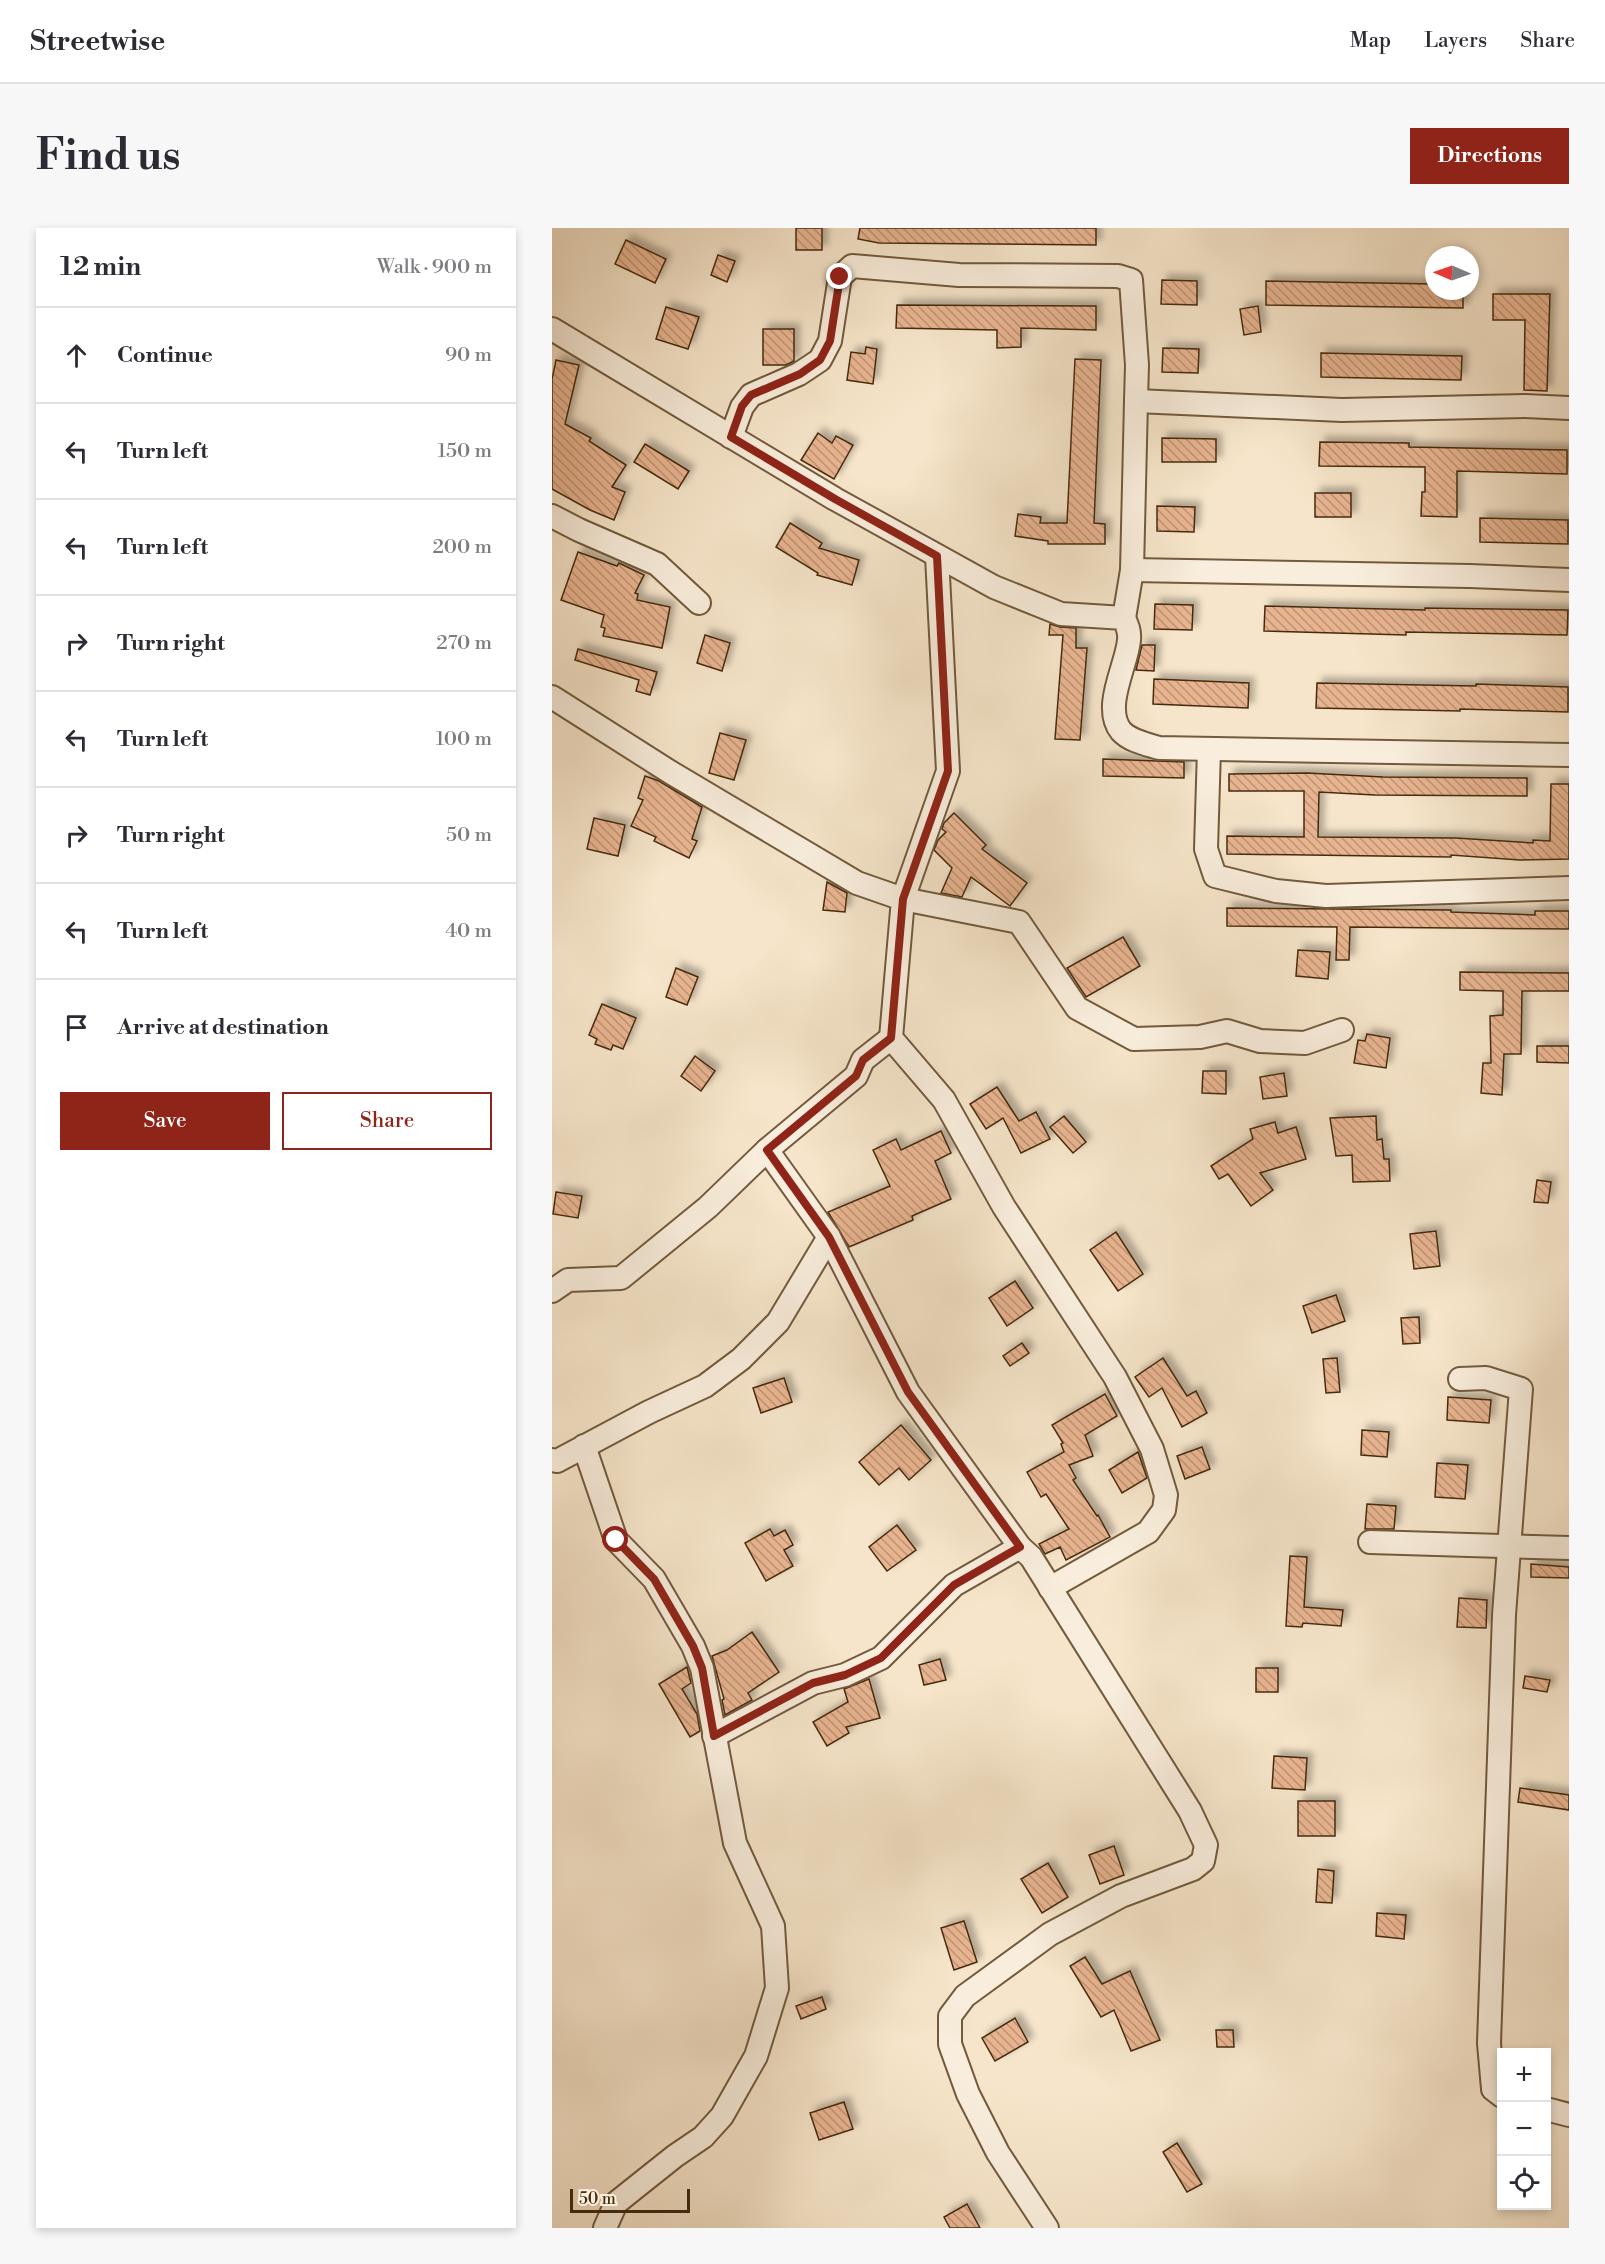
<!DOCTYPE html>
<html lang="en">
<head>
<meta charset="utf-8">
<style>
	body { margin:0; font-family:"Libre Bodoni",serif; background:#f7f7f7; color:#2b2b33 }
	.controls { position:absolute; right:18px; bottom:18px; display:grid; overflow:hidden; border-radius:0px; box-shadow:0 3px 9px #0003 }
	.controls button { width:54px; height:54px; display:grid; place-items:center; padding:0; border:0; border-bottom:2px solid #e1e1e2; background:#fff; color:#2b2b33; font:30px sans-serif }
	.compass { position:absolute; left:873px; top:18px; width:54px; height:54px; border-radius:50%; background:#fff; box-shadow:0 3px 9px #0003; rotate:272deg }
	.scale { position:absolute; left:18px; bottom:15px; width:120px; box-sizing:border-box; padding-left:6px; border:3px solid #462b0d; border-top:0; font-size:16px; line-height:21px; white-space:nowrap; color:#462b0d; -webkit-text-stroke:4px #f9eedd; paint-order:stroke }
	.stop { position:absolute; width:18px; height:18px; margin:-14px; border:4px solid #8f2418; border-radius:50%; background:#fff }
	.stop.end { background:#8f2418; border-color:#fff; box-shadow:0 2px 6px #0008 }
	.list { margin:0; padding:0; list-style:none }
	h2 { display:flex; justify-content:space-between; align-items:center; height:78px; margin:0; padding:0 24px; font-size:26px }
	h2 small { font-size:20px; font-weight:400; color:#7c7c81 }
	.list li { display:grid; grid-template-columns:39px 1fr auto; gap:18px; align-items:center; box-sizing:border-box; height:96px; padding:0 24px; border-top:2px solid #e1e1e2 }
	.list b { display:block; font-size:22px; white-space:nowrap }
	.list em { font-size:20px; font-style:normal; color:#7c7c81 }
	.actions { display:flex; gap:12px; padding:18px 24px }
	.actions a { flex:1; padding:14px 0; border:2px solid #8f2418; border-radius:0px; text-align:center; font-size:21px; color:#8f2418 }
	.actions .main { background:#8f2418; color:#fff }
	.icon { flex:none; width:33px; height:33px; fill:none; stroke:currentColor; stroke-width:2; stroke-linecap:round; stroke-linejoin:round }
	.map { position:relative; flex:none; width:1017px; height:2000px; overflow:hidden; border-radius:0px }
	header { display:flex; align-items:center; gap:36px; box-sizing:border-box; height:84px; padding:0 30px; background:#fff; border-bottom:2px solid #e1e1e2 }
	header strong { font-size:28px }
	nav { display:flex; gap:33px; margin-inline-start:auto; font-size:21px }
	.intro { display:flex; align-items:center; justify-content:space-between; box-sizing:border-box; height:144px; padding:0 36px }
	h1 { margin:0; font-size:42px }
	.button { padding:15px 27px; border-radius:0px; background:#8f2418; color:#fff; font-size:21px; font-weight:700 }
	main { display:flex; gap:36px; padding:0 36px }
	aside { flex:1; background:#fff; border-radius:0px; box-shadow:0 3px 9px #0003 }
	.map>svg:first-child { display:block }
</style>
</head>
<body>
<header>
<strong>Streetwise</strong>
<nav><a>Map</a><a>Layers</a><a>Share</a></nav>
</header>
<div class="intro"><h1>Find us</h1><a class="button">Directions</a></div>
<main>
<aside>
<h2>12 min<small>Walk · 900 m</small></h2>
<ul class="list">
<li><svg class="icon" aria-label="ahead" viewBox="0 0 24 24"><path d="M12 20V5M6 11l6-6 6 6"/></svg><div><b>Continue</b></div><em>90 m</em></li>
<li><svg class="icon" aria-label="left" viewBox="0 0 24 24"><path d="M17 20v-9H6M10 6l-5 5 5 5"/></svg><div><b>Turn left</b></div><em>150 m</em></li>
<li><svg class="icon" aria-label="left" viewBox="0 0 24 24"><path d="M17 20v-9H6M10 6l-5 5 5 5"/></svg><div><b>Turn left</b></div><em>200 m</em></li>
<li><svg class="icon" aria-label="right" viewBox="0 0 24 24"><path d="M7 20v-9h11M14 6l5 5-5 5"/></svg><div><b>Turn right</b></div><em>270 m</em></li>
<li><svg class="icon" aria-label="left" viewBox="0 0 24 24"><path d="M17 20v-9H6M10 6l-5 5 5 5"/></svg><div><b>Turn left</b></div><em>100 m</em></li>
<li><svg class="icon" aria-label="right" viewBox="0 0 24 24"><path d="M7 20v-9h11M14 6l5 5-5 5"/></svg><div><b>Turn right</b></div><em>50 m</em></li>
<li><svg class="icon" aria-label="left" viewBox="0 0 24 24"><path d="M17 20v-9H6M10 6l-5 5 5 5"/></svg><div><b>Turn left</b></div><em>40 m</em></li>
<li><svg class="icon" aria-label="arrive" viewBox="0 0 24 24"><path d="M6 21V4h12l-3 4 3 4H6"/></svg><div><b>Arrive at destination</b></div></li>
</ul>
<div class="actions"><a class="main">Save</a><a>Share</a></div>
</aside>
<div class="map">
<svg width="1017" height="2000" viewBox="0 0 1017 2000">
	<defs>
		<pattern id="building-back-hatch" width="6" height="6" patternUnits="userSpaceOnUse" patternTransform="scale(1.5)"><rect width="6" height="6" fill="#e8b490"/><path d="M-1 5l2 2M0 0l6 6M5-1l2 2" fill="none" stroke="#be9374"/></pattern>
		<filter id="shadow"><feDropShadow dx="5.5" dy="-5.5" stdDeviation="3" flood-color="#0004"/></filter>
	</defs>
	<rect width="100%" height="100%" fill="#f6e5ca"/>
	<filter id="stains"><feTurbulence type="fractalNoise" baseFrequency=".00333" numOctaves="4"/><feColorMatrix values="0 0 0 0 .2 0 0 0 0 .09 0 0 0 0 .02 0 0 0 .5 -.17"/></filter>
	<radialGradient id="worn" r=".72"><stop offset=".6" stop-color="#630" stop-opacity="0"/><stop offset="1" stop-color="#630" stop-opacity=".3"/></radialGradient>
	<g fill="url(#building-back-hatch)" stroke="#462b0d" stroke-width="1.5" filter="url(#shadow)">
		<rect x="244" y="0" width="26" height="22"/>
		<path d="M 308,0 L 544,0 L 544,17 L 327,15 L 306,11 Z"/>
		<path d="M 74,12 L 114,31 L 103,55 L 63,36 Z"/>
		<path d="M 166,27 L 183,33 L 175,54 L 159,47 Z"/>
		<path d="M 610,52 L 645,53 L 645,77 L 609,76 Z"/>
		<path d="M 714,53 L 882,56 L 882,63 L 911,63 L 911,80 L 714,77 Z"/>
		<path d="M 941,66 L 998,66 L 995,163 L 972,162 L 973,92 L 941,92 Z"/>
		<path d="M 345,77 L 544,78 L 544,102 L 469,100 L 469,119 L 445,120 L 445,102 L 344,100 Z"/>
		<path d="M 706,78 L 709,104 L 692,107 L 688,81 Z"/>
		<path d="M 114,79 L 147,89 L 136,121 L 104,111 Z"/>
		<path d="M 211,101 L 242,101 L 242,133 L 234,137 L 211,137 Z"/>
		<path d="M 314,119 L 325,121 L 321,156 L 295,152 L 299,124 L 313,126 Z"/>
		<path d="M 611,120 L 647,121 L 646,145 L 610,144 Z"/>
		<path d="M 769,125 L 910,128 L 909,152 L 769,149 Z"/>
		<path d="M 523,131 L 549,132 L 542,295 L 553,296 L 553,316 L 496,316 L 496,313 L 463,308 L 466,286 L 489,289 L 488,295 L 515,295 Z"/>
		<path d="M 4,132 L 27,137 L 13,196 L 39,210 L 37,213 L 74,237 L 60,259 L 73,264 L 62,292 L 38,282 L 0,261 L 0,151 Z"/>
		<path d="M 266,205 L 280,215 L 284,208 L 301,217 L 282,251 L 249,232 Z"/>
		<path d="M 610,210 L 664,211 L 664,234 L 610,234 Z"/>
		<path d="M 768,214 L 857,215 L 857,219 L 1015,222 L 1015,246 L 905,243 L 905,289 L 869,288 L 870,264 L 873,264 L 873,239 L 767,238 Z"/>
		<path d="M 93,216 L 137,243 L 126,261 L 82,234 Z"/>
		<rect x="763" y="265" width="36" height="24"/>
		<path d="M 605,278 L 643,279 L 642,304 L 605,303 Z"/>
		<path d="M 928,290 L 1016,292 L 1016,316 L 928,314 Z"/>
		<path d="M 238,295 L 270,315 L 267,320 L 307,332 L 300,357 L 265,347 L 266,345 L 224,319 Z"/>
		<path d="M 26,324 L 65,338 L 67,335 L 92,347 L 83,365 L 86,366 L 85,372 L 118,379 L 110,420 L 51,408 L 53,400 L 49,399 L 52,387 L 9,372 Z"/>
		<path d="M 603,376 L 641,377 L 640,402 L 602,401 Z"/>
		<path d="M 713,378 L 873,382 L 873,380 L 1016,382 L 1015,407 L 854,404 L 854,407 L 712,403 Z"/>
		<path d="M 498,396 L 508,399 L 524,400 L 524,420 L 535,420 L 528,512 L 503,511 L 511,407 L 497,407 Z"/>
		<path d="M 153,407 L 178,415 L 170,443 L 145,435 Z"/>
		<path d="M 590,417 L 603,417 L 602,443 L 584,442 Z"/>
		<path d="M 26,421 L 105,444 L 98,467 L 84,463 L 87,452 L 23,432 Z"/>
		<path d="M 602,451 L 697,455 L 696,480 L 601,476 Z"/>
		<path d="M 765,455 L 924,458 L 924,456 L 1016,459 L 1016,484 L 908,481 L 908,483 L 764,480 Z"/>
		<path d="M 168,505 L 194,512 L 182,552 L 157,545 Z"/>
		<path d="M 551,531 L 632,534 L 632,550 L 551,548 Z"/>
		<path d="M 755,545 L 831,549 L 975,550 L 975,568 L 823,567 L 767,564 L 766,609 L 904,610 L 981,615 L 981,612 L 998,613 L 999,556 L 1017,556 L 1017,631 L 968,632 L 899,627 L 899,629 L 675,626 L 675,608 L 752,609 L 752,563 L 677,563 L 677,546 Z"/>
		<path d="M 93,548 L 107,553 L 150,579 L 140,611 L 145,613 L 137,630 L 102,613 L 104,609 L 79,598 L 91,572 L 86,570 Z"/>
		<path d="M 402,585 L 434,617 L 430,621 L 475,655 L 458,678 L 419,649 L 410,669 L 389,665 L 400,640 L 382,622 L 386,612 L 394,604 L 390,601 L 392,595 Z"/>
		<path d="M 42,590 L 73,597 L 66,628 L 35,621 Z"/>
		<path d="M 275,654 L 295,665 L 293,684 L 271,682 Z"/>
		<path d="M 675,680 L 899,682 L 899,684 L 983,687 L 983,683 L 1017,683 L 1017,701 L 798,699 L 797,732 L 784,732 L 785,699 L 675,698 Z"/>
		<path d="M 571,709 L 588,738 L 534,769 L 515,740 Z"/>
		<path d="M 746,722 L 778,724 L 776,751 L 744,748 Z"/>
		<path d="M 124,740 L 146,749 L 135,777 L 114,769 Z"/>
		<path d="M 908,744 L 1017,745 L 1017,763 L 970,763 L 969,826 L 952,826 L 950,867 L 929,865 L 931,835 L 939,835 L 938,788 L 951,787 L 951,763 L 908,762 Z"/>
		<path d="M 50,776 L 84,790 L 71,821 L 61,817 L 59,822 L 43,816 L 45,811 L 37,807 Z"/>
		<path d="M 815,806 L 838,810 L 834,840 L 802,835 L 806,812 L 813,813 Z"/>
		<path d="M 985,818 L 1017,818 L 1017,835 L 985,834 Z"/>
		<path d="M 143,828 L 163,843 L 149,863 L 129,848 Z"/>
		<path d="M 651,843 L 674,843 L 674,866 L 650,865 Z"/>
		<path d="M 732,845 L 735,868 L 711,871 L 708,849 Z"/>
		<path d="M 445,859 L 467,893 L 484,884 L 498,911 L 469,925 L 451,890 L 434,901 L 418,876 Z"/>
		<path d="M 512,888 L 534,914 L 521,925 L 498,899 Z"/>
		<path d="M 824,888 L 825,912 L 830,911 L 832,931 L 837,931 L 838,953 L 801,954 L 800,927 L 784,928 L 778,890 Z"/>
		<path d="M 723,894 L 726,905 L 744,899 L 754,931 L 708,945 L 721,962 L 699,978 L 676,946 L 667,951 L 659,938 L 701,911 L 698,901 Z"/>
		<path d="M 389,903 L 399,925 L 383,933 L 399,971 L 360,988 L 361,992 L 297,1019 L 276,984 L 338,958 L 321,922 L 344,911 L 349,922 Z"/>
		<path d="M 985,952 L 999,954 L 996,975 L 982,974 Z"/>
		<path d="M 4,964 L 30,968 L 26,990 L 1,986 Z"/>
		<path d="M 884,1003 L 888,1038 L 862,1041 L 858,1006 Z"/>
		<path d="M 564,1004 L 591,1046 L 566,1063 L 538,1022 Z"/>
		<path d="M 463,1053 L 481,1080 L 455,1098 L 437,1070 Z"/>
		<path d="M 784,1067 L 793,1093 L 760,1105 L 751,1078 Z"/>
		<path d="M 867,1089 L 868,1115 L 851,1116 L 849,1090 Z"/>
		<path d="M 470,1115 L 477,1125 L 458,1138 L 451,1128 Z"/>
		<path d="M 611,1130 L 635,1168 L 644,1163 L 655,1185 L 630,1199 L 610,1160 L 597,1169 L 583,1149 Z"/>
		<path d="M 785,1130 L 788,1164 L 774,1165 L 771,1131 Z"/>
		<path d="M 232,1150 L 240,1174 L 209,1185 L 201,1160 Z"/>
		<path d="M 553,1166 L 565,1188 L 533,1207 L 541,1228 L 517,1237 L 524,1250 L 521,1252 L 545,1288 L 546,1287 L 558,1309 L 514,1332 L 508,1319 L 493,1326 L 487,1316 L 517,1301 L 494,1266 L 489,1269 L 475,1244 L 512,1224 L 509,1216 L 511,1215 L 500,1197 Z"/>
		<path d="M 896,1169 L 939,1172 L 937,1195 L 895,1192 Z"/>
		<path d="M 349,1197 L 379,1232 L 357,1252 L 347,1240 L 327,1257 L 307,1234 Z"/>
		<path d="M 810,1202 L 837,1204 L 835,1229 L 809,1227 Z"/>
		<path d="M 650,1219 L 658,1241 L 633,1251 L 625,1228 Z"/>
		<path d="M 586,1224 L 595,1250 L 570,1265 L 557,1242 Z"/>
		<path d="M 885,1235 L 916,1237 L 913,1271 L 883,1269 Z"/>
		<path d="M 815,1276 L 844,1278 L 842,1301 L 813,1301 Z"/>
		<path d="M 345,1297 L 364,1322 L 335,1343 L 317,1319 Z"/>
		<path d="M 218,1301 L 222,1308 L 233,1302 L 241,1317 L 232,1322 L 241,1338 L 214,1353 L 193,1315 Z"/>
		<path d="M 738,1328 L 755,1329 L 752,1379 L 791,1382 L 789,1398 L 751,1395 L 750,1399 L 734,1398 Z"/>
		<path d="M 979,1336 L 1017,1339 L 1017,1350 L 979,1349 Z"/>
		<path d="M 907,1370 L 935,1372 L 934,1400 L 905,1399 Z"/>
		<path d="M 200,1404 L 227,1444 L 196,1465 L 200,1472 L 173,1487 L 170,1472 L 172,1471 L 160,1428 L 175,1422 Z"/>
		<path d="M 388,1431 L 394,1452 L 372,1457 L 367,1437 Z"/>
		<path d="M 135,1439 L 139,1455 L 130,1461 L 145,1486 L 148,1503 L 138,1509 L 107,1456 Z"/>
		<rect x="704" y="1440" width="22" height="24"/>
		<path d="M 973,1448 L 998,1452 L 995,1464 L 971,1460 Z"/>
		<path d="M 317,1451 L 328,1490 L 294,1499 L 297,1505 L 275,1518 L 261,1494 L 296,1474 L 292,1461 Z"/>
		<path d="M 722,1528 L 755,1530 L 753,1562 L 720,1560 Z"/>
		<path d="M 968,1560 L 1017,1567 L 1017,1582 L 966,1574 Z"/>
		<rect x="746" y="1573" width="37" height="35"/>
		<path d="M 562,1618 L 572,1647 L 548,1656 L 537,1627 Z"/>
		<path d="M 496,1635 L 516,1669 L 490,1685 L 469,1651 Z"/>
		<path d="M 766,1641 L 782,1643 L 780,1675 L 764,1674 Z"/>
		<path d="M 825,1685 L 854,1687 L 852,1711 L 824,1708 Z"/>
		<path d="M 412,1693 L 425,1734 L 402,1742 L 389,1700 Z"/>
		<path d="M 533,1729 L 550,1756 L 578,1743 L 608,1812 L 579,1823 L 562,1782 L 549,1789 L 518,1738 Z"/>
		<path d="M 270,1769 L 274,1781 L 249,1791 L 244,1778 Z"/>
		<path d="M 463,1790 L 476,1814 L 443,1833 L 430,1810 Z"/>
		<path d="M 664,1802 L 681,1802 L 682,1819 L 665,1819 Z"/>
		<path d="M 292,1874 L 301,1901 L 267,1912 L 258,1885 Z"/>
		<path d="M 625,1915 L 650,1956 L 635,1964 L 611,1924 Z"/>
		<path d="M 415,1976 L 428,2000 L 398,2000 L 392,1989 Z"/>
	</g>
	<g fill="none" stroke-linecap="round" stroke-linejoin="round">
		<g stroke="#725a3c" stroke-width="26">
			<g id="minor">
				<path d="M 0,101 L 283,271 L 442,359 L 509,386 L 572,390 C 575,397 578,403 577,412 C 575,437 550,479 569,503 C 578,513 594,516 607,520 L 1017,527"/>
				<path d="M 584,173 L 790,182 L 973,178 L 1017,180"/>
				<path d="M 179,209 L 190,179 L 199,167 L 247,146 L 268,132 L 278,113 L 288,49 L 300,38 L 407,47 L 566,48 L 579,52 L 585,137 L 584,173 L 580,342 L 572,390"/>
				<path d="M 0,288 L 27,302 L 105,336 L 147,375"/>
				<path d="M 385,328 L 396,543 L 351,671 L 339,810 L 392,872 L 452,979 L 563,1149 L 600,1221 L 614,1267 L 612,1282 L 596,1304 L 498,1360"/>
				<path d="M 580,342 L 918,348 L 1017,352"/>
				<path d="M 0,469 L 118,544 L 305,655 L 351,671 L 467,694 L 525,780 L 582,811 L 648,809 L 675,803 L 708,813 L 753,815 L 790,802"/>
				<path d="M 657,521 L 654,621 L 663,648 L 724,663 L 774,668 L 1017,660"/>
				<path d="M 215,922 L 277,1009 L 356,1164 L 468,1319 L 479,1329 L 638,1583 L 654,1617 L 651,1633 L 641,1641 L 569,1668 L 498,1706 L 413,1768 L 398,1788 L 398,1816 L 416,1866 L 446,1925 L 495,2000"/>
				<path d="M 0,1063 L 16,1052 L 69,1050 L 156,979 L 215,922 L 304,848 L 311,832 L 339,810"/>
				<path d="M 908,1151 L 934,1150 L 969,1161 L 952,1387 L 937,1815 L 941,1861 L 950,1868"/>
				<path d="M 32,1218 L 64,1312 L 102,1351 L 141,1418 L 150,1440 L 183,1615 L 221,1698 L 225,1760 L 204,1828 L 170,1888 L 151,1909 L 123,1928 L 64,1975 L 53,2000"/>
				<path d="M 0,1232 L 5,1233 L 97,1184 L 153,1158 L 189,1131 L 226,1094 L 277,1009"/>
				<path d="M 818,1314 L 1017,1320"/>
				<path d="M 162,1508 L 261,1455 L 293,1447 L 329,1430 L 402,1357 L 468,1319"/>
				<path d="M 994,1881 L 1017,1887"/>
			</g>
		</g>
		<use href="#minor" stroke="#f9eedd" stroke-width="22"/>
	</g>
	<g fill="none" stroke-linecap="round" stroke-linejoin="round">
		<path stroke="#8f2418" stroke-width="8" d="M 64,1312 L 102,1351 L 141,1418 L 150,1440 L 162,1508 L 261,1455 L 293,1447 L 329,1430 L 402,1357 L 468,1319 L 356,1164 L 277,1009 L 215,922 L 304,848 L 311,832 L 339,810 L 351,671 L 396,543 L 385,328 L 283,271 L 179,209 L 190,178 L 199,167 L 248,146 L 268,132 L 278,113 L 288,49"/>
	</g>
	<rect width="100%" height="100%" filter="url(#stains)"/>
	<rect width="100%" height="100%" fill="url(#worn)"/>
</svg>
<div class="controls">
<button>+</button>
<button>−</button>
<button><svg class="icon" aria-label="locate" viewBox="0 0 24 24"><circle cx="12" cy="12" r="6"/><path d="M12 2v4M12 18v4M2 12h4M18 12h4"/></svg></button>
</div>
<svg class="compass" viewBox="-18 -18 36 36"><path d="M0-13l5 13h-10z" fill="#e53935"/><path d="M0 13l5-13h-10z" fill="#7c7c81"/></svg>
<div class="scale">50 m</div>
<div class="stop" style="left:64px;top:1312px"></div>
<div class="stop end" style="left:288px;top:49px"></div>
</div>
</main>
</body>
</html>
